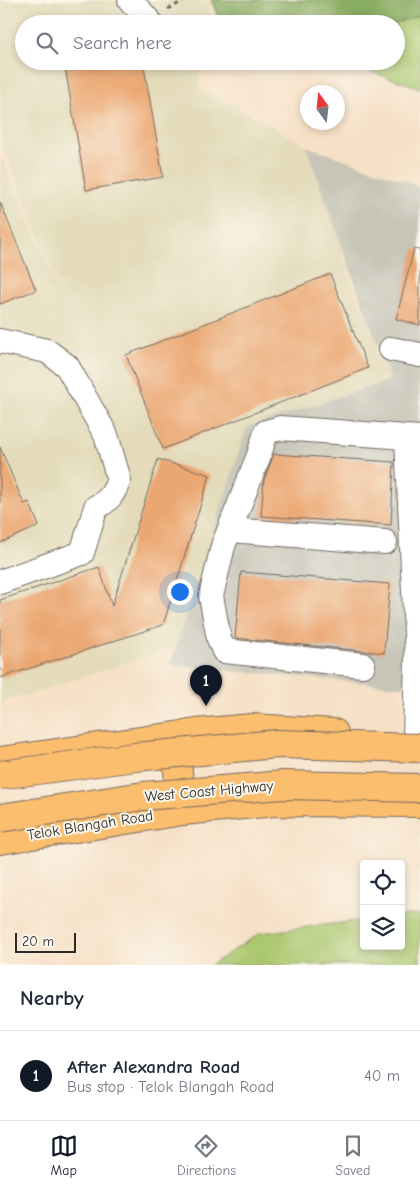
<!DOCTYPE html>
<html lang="en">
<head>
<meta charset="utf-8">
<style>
	body { margin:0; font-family:"Comic Neue",sans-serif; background:#f6f6f7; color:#1f2937 }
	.controls { position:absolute; right:15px; bottom:15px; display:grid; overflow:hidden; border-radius:5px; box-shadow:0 2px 8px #0003 }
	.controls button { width:45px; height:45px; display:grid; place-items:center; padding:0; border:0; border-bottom:1px solid #e0e1e3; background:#fff; color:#1f2937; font:25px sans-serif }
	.compass { position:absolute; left:300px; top:85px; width:45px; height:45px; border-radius:50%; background:#fff; box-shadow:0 2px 8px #0003; rotate:345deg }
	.scale { position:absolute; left:15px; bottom:12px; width:61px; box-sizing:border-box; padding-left:5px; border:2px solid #2b2b2b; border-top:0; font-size:14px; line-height:18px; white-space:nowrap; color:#2b2b2b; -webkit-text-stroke:4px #fbf7ec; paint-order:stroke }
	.you { position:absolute; left:179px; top:591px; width:18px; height:18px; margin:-12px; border:4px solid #fff; border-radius:50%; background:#1a73e8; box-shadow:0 0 0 8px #1a73e833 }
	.badge { display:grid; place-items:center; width:32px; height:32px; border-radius:50%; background:#111827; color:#fff; font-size:16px; font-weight:700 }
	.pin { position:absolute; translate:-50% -41px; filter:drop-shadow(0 1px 2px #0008) }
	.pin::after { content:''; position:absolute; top:26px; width:18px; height:15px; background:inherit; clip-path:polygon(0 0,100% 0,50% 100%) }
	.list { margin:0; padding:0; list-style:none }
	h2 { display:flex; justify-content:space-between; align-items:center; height:65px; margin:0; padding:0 20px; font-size:21px }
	h2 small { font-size:16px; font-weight:400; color:#747a83 }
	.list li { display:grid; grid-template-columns:32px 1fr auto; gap:15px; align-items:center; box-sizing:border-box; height:90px; padding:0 20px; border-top:1px solid #e0e1e3 }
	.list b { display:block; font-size:19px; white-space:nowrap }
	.list p { margin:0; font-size:16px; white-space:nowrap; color:#747a83 }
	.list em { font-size:16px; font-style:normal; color:#747a83 }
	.icon { flex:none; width:28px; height:28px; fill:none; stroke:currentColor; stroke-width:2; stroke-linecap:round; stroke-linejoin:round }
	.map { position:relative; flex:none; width:420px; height:965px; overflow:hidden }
	.search { position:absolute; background:#fff; box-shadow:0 2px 8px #0003; left:15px; right:15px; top:15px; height:55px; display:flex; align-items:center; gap:12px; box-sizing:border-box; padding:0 18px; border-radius:28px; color:#747a83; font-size:19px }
	.sheet { height:155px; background:#fff }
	nav { display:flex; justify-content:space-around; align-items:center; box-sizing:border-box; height:70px; border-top:1px solid #e0e1e3; background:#fff; font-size:14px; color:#747a83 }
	nav a { display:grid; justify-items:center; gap:2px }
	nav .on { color:#111827 }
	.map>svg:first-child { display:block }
</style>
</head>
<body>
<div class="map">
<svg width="420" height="965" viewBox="0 0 420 965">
	<rect width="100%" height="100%" fill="#fbf7ec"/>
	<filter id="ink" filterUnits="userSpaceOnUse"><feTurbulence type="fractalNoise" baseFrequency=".02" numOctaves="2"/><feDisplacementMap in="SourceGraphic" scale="10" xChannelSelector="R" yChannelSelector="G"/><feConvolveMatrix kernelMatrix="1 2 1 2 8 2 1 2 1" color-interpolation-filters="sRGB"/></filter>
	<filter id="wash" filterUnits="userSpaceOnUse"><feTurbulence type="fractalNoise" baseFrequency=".0096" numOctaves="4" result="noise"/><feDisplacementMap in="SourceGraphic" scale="20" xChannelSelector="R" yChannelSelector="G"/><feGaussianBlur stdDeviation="1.12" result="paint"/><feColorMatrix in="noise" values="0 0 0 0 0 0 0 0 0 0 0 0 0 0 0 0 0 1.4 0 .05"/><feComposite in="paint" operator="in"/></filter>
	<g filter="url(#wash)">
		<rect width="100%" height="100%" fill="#f6e0c6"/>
		<path fill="#e3dbba" d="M 0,0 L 211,0 L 209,24 L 24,24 L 24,61 L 200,61 L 199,89 L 251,114 L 306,146 L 344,254 L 341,255 L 390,381 L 247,427 L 176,647 L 0,703 L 0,156 L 76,328 L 0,138 Z"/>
		<path fill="#c6c5b8" d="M 306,146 L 420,186 L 420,688 L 170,665 L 247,427 L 390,380 Z"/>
		<g fill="#abc76e" stroke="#6b794c">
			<path d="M 211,0 L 420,0 L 420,88 L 339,61 L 396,61 L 396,24 L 221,24 Z"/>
			<path d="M 420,914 L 420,965 L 211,965 L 260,933 L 364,920 L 364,946 L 401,946 L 401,916 Z"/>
		</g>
		<path fill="#88ac61" stroke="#5a6c46" d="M 211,0 L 420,0 L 420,15 L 394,24 L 221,24 Z"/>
		<g id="blocks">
			<g fill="#eba772">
				<path d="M 64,61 L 143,61 L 163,177 L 86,190 Z"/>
				<path d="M 0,202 L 36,290 L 0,304 Z"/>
				<path d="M 414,249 L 420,250 L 420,325 L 396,319 Z"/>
				<path d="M 330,274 L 368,368 L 163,449 L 126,355 Z"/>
				<path d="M 0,447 L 24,504 L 29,502 L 39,526 L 0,543 Z"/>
				<path d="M 274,454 L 394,462 L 391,525 L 261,516 L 264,480 Z"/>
				<path d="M 158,459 L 210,475 L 163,625 L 0,678 L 0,600 L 99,567 L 112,606 Z"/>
				<path d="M 241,572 L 390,584 L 384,653 L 235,638 Z"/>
			</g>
		</g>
	</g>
	<g filter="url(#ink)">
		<use href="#blocks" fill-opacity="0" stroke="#726a61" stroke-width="1"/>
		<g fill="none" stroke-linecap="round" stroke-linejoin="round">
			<g stroke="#726a61" stroke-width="26">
				<g id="minor">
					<path d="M 130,0 L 152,24"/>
					<path d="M 0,341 L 47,351 L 67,366 L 106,435 L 119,480 C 114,492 110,501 96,507 L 82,553 L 0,582"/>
					<path d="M 391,349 L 420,355"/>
					<path d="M 407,438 L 417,657 L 415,737"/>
					<path d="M 230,530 L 385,542"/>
					<path d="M 363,665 L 224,651 L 219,639 L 211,596 L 223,546 L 259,455 L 266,432 L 280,428 L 420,438"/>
				</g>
			</g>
			<g stroke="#726a61" stroke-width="30">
				<g id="major">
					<path d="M 0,761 L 196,733 L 252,728 L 334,733"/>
					<path d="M 183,811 L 177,764 L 195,735"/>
					<path d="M 0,840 L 183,811 L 275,802 L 420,803"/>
				</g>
			</g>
			<g stroke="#726a61" stroke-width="3" stroke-dasharray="4 4" stroke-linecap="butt">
				<path d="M 168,9 L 186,0"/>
				<path d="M 218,61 L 234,69"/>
			</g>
			<use href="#minor" stroke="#fff" stroke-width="24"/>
			<use href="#major" stroke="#fbbd6e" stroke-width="28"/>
			<g stroke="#726a61" stroke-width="30" stroke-linecap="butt">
				<g id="highway-bridge">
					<path d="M 0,775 L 135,757 L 277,744 L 420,748"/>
					<path d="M 0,818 L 143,796 L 284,785 L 420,788"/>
				</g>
			</g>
			<use href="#highway-bridge" stroke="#fbbd6e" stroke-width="28"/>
		</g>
	</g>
	<g text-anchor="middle" stroke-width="4" stroke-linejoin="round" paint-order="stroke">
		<g font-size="15" fill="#2b2b2b" stroke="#fbf7ec">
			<text transform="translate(209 791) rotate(-5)" y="5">West Coast Highway</text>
			<text transform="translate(90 825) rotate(-9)" y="5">Telok Blangah Road</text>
		</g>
	</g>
</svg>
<div class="controls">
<button><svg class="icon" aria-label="locate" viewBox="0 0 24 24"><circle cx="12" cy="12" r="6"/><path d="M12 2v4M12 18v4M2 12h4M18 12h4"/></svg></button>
<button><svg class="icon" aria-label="layers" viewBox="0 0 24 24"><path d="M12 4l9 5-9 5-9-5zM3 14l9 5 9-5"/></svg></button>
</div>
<svg class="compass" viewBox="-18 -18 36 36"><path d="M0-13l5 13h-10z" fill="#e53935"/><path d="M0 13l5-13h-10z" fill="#747a83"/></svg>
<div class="scale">20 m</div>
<div class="you"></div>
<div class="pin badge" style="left:206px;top:706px">1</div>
<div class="search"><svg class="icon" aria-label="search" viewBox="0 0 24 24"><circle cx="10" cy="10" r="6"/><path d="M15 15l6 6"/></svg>Search here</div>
</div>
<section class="sheet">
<h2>Nearby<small></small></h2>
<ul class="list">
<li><span class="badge">1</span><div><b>After Alexandra Road</b><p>Bus stop · Telok Blangah Road</p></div><em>40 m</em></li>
</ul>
</section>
<nav>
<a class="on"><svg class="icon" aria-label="map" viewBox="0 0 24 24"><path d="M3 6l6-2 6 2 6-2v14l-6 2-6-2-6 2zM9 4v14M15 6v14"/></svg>Map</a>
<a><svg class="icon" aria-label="directions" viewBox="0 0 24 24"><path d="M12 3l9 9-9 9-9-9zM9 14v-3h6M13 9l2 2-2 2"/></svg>Directions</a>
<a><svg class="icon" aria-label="saved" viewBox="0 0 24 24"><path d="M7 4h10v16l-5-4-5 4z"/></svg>Saved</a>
</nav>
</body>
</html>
